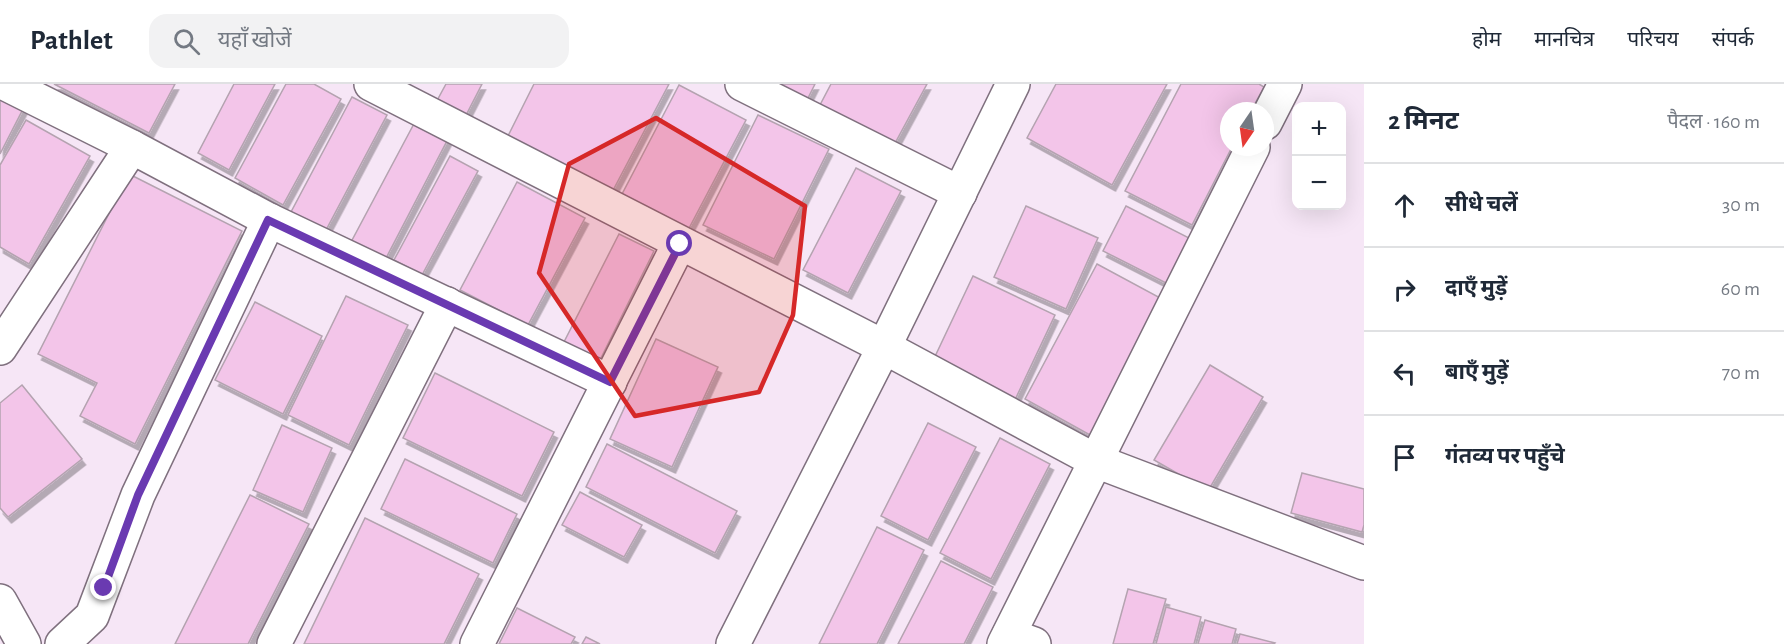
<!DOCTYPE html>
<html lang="hi">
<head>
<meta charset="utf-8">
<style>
	body { margin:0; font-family:"Alegreya Sans","Noto Sans Devanagari",sans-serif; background:#f2f2f3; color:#1f2937 }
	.controls { position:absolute; right:18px; top:18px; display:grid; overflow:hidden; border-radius:12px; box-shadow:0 6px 24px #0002 }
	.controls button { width:54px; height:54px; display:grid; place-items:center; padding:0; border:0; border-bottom:2px solid #e0e1e3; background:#fff; color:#1f2937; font:30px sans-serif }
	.compass { position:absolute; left:1220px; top:18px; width:54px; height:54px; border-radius:50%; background:#fff; box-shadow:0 6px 24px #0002; rotate:193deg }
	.stop { position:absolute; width:18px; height:18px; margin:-14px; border:4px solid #6a3ab1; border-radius:50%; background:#fff }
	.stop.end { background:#6a3ab1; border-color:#fff; box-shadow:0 2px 6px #0008 }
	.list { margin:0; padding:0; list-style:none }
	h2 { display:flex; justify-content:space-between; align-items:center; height:78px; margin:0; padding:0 24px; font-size:26px }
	h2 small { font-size:20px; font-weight:400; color:#747a83 }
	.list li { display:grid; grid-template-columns:39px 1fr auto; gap:18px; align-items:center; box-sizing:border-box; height:84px; padding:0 24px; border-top:2px solid #e0e1e3 }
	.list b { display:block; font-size:22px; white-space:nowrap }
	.list em { font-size:20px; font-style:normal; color:#747a83 }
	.icon { flex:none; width:33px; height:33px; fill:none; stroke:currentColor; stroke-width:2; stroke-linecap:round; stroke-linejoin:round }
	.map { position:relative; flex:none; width:1364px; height:560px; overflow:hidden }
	header { display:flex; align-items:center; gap:36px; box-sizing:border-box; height:84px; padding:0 30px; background:#fff; border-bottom:2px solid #e0e1e3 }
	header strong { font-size:28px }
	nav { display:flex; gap:33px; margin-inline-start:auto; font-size:21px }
	.search { width:420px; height:54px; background:#f2f2f3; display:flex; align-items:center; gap:15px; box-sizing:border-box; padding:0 21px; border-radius:18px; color:#747a83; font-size:22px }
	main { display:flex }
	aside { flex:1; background:#fff }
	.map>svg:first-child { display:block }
</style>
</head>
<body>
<header>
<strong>Pathlet</strong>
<div class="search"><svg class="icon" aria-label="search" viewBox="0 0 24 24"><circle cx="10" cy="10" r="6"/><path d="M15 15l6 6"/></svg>यहाँ खोजें</div>
<nav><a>होम</a><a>मानचित्र</a><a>परिचय</a><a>संपर्क</a></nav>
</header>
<main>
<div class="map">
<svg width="1364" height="560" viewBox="0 0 1364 560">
	<defs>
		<filter id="shadow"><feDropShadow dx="3.5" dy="6" stdDeviation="0" flood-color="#0004"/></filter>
	</defs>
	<rect width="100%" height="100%" fill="#f6e6f6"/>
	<g fill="#f3c5e9" stroke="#b4a3b0" stroke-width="1.5" filter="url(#shadow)">
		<path d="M 54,0 L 175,0 L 149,49 Z"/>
		<path d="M 234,0 L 275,0 L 229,86 L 198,69 Z"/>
		<path d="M 286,0 L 314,0 L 341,15 L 283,121 L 235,94 Z"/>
		<path d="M 446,0 L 482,0 L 462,39 L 433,24 Z"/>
		<path d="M 534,0 L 669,0 L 610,112 L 505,58 Z"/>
		<path d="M 754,0 L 815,0 L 803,24 Z"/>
		<path d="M 831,0 L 927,0 L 894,61 L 820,21 Z"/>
		<path d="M 1056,0 L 1167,0 L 1112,101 L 1027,54 Z"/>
		<path d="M 1181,0 L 1259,0 L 1264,3 L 1251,27 L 1229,27 L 1229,63 L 1232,63 L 1192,141 L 1125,107 Z"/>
		<path d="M 679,1 L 746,36 L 687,148 L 620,114 Z"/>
		<path d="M 0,9 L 25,21 L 0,70 Z"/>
		<path d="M 352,13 L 387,31 L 326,146 L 291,128 Z"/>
		<path d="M 758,31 L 829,65 L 774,175 L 703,141 Z"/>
		<path d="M 26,36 L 90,72 L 29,180 L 0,163 L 0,81 Z"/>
		<path d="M 416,36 L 449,53 L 384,178 L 350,160 Z"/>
		<path d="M 450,72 L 478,87 L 422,191 L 394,176 Z"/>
		<path d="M 856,84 L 901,107 L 848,209 L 803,186 Z"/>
		<path d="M 129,90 L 242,147 L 135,360 L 80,332 L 97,299 L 38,270 Z"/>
		<path d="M 517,98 L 585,134 L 528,241 L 460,206 Z"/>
		<path d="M 1026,122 L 1098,154 L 1066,225 L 994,193 Z"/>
		<path d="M 1126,122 L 1193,156 L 1170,201 L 1103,167 Z"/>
		<path d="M 619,150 L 654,167 L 600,276 L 564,258 Z"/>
		<path d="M 1097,180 L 1164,216 L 1090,351 L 1025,315 Z"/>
		<path d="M 973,192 L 1055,231 L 1013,320 L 931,281 Z"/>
		<path d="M 346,212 L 408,241 L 349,361 L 288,331 Z"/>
		<path d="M 255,218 L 322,252 L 283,330 L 215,296 Z"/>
		<path d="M 656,255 L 718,283 L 672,383 L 610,355 Z"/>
		<path d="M 1210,281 L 1263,313 L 1208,407 L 1154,376 Z"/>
		<path d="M 435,289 L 554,348 L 522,412 L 403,354 Z"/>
		<path d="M 22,301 L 82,375 L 8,433 L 0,424 L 0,319 Z"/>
		<path d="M 928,339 L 976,363 L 928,456 L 881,432 Z"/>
		<path d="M 282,341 L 332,364 L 303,428 L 253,406 Z"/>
		<path d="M 1000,354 L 1050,380 L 991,495 L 940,469 Z"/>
		<path d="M 607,360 L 737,427 L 715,469 L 586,403 Z"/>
		<path d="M 405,375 L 517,430 L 493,479 L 381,425 Z"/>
		<path d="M 1302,389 L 1364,405 L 1364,441 L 1362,448 L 1291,429 Z"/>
		<path d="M 580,408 L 642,441 L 624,473 L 562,441 Z"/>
		<path d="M 250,411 L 309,440 L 248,560 L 175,560 Z"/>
		<path d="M 365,434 L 479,490 L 444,560 L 304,560 Z"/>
		<path d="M 877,443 L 924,466 L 877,560 L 819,560 Z"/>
		<path d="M 941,477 L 993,503 L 964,560 L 898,560 Z"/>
		<path d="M 1128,505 L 1166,515 L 1153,560 L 1113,560 Z"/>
		<path d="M 1166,523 L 1201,533 L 1194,560 L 1156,560 Z"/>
		<path d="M 517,524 L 575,553 L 571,560 L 499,560 Z"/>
		<path d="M 1205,536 L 1236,545 L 1232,560 L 1198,560 Z"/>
		<path d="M 1240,550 L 1275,559 L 1274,560 L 1237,560 Z"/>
		<path d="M 586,553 L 600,560 L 582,560 Z"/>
	</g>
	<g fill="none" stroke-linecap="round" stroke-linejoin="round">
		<g stroke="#7f707e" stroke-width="36">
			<g id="minor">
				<path d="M 6,0 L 132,63 L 269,136 L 610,298"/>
				<path d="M 371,0 L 884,263 L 1096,377 L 1364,479"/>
				<path d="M 742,0 L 960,109"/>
				<path d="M 1265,39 L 1285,0"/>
				<path d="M 0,264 L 132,63"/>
				<path d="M 0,517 L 24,560"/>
				<path d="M 1009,551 L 1034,560"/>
				<path d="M 62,560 L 92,532 L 138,411 L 269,136"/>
				<path d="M 274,560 L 447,220"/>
				<path d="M 477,560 L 679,160"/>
				<path d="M 733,560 L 884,263 L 1013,0"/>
				<path d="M 1004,560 L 1253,63"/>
			</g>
		</g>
		<use href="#minor" stroke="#fff" stroke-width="33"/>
	</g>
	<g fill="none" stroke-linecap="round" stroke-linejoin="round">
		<path stroke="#6a3ab1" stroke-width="8" d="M 104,504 L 138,411 L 268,136 L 610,298 L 680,160"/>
	</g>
	<path fill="#d62828" fill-opacity="0.2" stroke="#d62828" stroke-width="4.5" stroke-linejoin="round" d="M 656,34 L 805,122 L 793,231 L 759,308 L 635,332 L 539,189 L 569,80 Z"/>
</svg>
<div class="controls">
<button>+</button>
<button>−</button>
</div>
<svg class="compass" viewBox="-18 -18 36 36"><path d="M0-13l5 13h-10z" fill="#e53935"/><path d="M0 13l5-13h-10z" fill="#747a83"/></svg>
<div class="stop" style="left:680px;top:160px"></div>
<div class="stop end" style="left:104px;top:504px"></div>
</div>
<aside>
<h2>2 मिनट<small>पैदल · 160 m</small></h2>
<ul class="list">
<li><svg class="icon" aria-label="ahead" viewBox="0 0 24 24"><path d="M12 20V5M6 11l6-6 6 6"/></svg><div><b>सीधे चलें</b></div><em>30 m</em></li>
<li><svg class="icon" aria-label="right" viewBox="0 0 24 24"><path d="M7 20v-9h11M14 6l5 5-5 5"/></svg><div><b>दाएँ मुड़ें</b></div><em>60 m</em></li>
<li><svg class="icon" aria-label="left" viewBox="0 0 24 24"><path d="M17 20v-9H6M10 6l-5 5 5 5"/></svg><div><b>बाएँ मुड़ें</b></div><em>70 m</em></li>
<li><svg class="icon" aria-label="arrive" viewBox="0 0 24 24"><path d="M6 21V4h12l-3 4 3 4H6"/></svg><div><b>गंतव्य पर पहुँचे</b></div></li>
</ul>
</aside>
</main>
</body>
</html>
